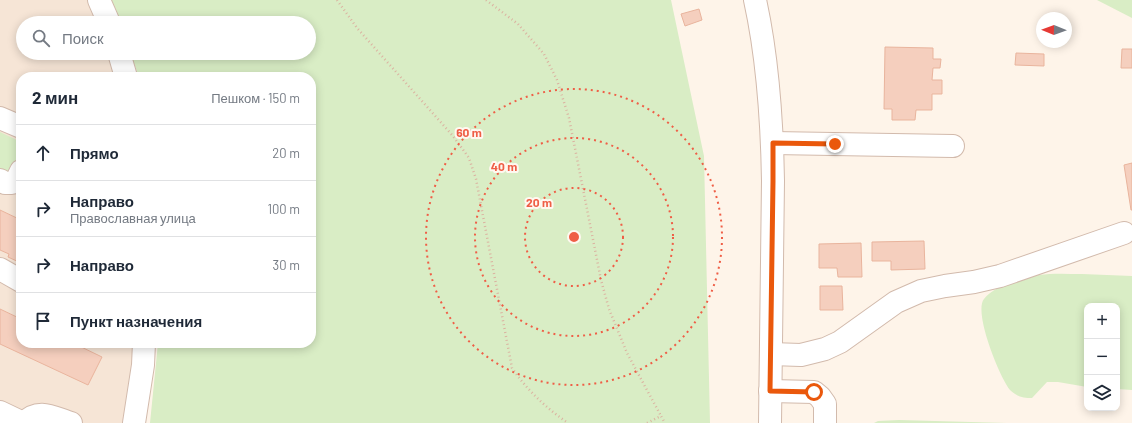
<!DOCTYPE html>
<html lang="ru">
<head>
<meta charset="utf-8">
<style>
	body { margin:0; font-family:Barlow,sans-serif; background:#f6f6f7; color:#1f2937 }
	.controls { position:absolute; right:12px; bottom:12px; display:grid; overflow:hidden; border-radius:8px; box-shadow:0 2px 10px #0003 }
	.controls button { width:36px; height:36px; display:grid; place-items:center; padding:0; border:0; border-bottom:1px solid #e0e1e3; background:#fff; color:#1f2937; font:20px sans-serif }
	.compass { position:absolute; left:1036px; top:12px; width:36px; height:36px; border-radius:50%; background:#fff; box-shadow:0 2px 10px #0003; rotate:271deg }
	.stop { position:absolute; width:12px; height:12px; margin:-9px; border:3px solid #ea580c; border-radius:50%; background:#fff }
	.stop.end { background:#ea580c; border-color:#fff; box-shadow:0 1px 4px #0008 }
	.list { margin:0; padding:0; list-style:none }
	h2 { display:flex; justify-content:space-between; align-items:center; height:52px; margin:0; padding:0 16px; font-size:17px }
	h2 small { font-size:13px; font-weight:400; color:#747a83 }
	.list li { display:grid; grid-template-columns:26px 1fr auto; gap:12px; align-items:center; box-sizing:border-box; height:56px; padding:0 16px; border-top:1px solid #e0e1e3 }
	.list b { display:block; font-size:15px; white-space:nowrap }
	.list p { margin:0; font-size:13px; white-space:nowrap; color:#747a83 }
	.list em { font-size:13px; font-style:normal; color:#747a83 }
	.icon { flex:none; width:22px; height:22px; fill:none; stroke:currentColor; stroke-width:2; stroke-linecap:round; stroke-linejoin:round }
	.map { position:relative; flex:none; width:1132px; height:423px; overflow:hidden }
	.search { position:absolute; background:#fff; box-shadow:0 2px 10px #0003; left:16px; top:16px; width:300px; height:44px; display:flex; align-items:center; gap:10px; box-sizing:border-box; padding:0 14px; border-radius:22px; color:#747a83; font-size:15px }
	.panel { position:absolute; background:#fff; box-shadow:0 2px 10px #0003; left:16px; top:72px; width:300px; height:276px; border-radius:16px }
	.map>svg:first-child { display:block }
</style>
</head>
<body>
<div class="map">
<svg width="1132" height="423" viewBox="0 0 1132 423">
	<rect width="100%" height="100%" fill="#fef4e9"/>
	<path fill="#f6e5d6" d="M 0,0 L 87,0 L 97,23 L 23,23 L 23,53 L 109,53 L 115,77 L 21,77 L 21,343 L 136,343 L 127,423 L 0,423 Z"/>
	<g fill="#d9edc5">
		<path d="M 110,0 L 671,0 L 704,156 L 710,423 L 150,423 L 158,343 L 311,343 L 311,77 L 139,77 L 130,53 L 309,53 L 309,23 L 119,23 Z"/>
		<path d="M 1097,0 L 1132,0 L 1132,18 Z"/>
		<path d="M 0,132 L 21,142 L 21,151 L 9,178 L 0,174 Z"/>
		<path d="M 1082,274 L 1132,276 L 1132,390 L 1117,389 L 1117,306 L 1087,306 L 1087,387 L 1058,382 L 1047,382 L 1032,398 C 1024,398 1017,397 1010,390 C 1000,378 973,312 984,299 C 992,287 1024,277 1039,275 C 1053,273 1068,274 1082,274 Z"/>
		<path d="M 899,420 L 1007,423 L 874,423 L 878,421 Z"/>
	</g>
	<g fill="#f5cfbe" stroke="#e9b49d">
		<path d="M 699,9 L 702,20 L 685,26 L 681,14 Z"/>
		<path d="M 885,47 L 933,48 L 933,59 L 941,59 L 940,68 L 933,68 L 932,80 L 942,80 L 942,94 L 932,94 L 932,110 L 916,110 L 915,120 L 892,120 L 892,109 L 884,109 Z"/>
		<path d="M 1122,49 L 1132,49 L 1132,68 L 1121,68 Z"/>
		<path d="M 1016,53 L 1044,54 L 1044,66 L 1015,65 Z"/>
		<path d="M 1132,163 L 1132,210 L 1131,210 L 1124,165 Z"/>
		<path d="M 0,210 L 21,220 L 21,263 L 8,257 L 9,254 L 0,250 Z"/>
		<path d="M 924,241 L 925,269 L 891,270 L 891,261 L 872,261 L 872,242 Z"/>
		<path d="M 861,243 L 862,277 L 838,277 L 837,268 L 819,268 L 819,244 Z"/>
		<path d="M 820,286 L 842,286 L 843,310 L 820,310 Z"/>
		<path d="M 0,309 L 21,319 L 21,343 L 73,343 L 102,357 L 88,385 L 0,344 Z"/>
	</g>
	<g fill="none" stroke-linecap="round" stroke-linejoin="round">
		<g stroke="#d2baac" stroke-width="24">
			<g id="minor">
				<path d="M 99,0 L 109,23"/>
				<path d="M 755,0 C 768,59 772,120 773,181 L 770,423"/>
				<path d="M 119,53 L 126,77"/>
				<path d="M 0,118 L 21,127"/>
				<path d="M 773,143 L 953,146"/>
				<path d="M 0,180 L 5,183 L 12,183 L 17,179 L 21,171"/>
				<path d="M 0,269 L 21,281"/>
				<path d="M 771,354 L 801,355 L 825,349 L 840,342 L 896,302 L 921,291 L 945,286 L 974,282 L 1000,276 L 1124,233"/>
				<path d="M 770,391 L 814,392 L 820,397 L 825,404 L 825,423"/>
				<path d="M 0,412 L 23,423"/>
				<path d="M 24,423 C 39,407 54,418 71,423"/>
				<path d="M 134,423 L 143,365 L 144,343"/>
			</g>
		</g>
		<g stroke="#dbb2a0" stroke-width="2.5" stroke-dasharray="1 3" stroke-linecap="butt">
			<path d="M 337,0 L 357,28 L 453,136 L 469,158 L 476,179 L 512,368 C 527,390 546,408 568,423"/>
			<path d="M 486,0 L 518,24 L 544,54 L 557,80 L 569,118 L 601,280 L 609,309 L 627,353 L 661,416"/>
			<path d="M 647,423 L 661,416 L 665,423"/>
		</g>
		<use href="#minor" stroke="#fff" stroke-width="22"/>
	</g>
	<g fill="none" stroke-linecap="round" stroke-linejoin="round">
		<path stroke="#ea580c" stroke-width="5" d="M 814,392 L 770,391 L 773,181 L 773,143 L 835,144"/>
	</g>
	<g fill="none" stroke="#ef5e46" stroke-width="2" stroke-dasharray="2 4">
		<circle cx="574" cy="237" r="49"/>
		<circle cx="574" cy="237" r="99"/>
		<circle cx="574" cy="237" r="148"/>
	</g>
	<circle cx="574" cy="237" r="6" fill="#ef5e46" stroke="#fff8f0" stroke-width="2"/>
	<g font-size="12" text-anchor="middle" font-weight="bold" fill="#ef5e46" stroke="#fff8f0" stroke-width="4" stroke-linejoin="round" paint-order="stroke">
		<text x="469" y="137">60 m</text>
		<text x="504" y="171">40 m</text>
		<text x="539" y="207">20 m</text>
	</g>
</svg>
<div class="controls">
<button>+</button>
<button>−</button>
<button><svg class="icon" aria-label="layers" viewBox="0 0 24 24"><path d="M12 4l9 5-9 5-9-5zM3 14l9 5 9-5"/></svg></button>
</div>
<svg class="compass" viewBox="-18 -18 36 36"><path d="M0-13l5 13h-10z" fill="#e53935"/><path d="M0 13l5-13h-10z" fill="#747a83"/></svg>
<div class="stop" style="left:814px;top:392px"></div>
<div class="stop end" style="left:835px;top:144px"></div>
<div class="search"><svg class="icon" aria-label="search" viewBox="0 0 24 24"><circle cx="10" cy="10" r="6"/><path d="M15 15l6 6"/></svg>Поиск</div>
<section class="panel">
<h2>2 мин<small>Пешком · 150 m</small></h2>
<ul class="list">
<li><svg class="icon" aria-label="ahead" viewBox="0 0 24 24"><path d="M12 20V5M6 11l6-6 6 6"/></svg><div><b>Прямо</b></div><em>20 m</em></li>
<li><svg class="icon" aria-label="right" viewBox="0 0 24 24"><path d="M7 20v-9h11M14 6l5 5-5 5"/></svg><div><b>Направо</b><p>Православная улица</p></div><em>100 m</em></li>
<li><svg class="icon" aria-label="right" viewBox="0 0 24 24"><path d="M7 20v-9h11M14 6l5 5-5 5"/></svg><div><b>Направо</b></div><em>30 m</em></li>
<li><svg class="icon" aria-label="arrive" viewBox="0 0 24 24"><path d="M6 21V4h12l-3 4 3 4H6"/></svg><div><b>Пункт назначения</b></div></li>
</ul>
</section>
</div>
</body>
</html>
